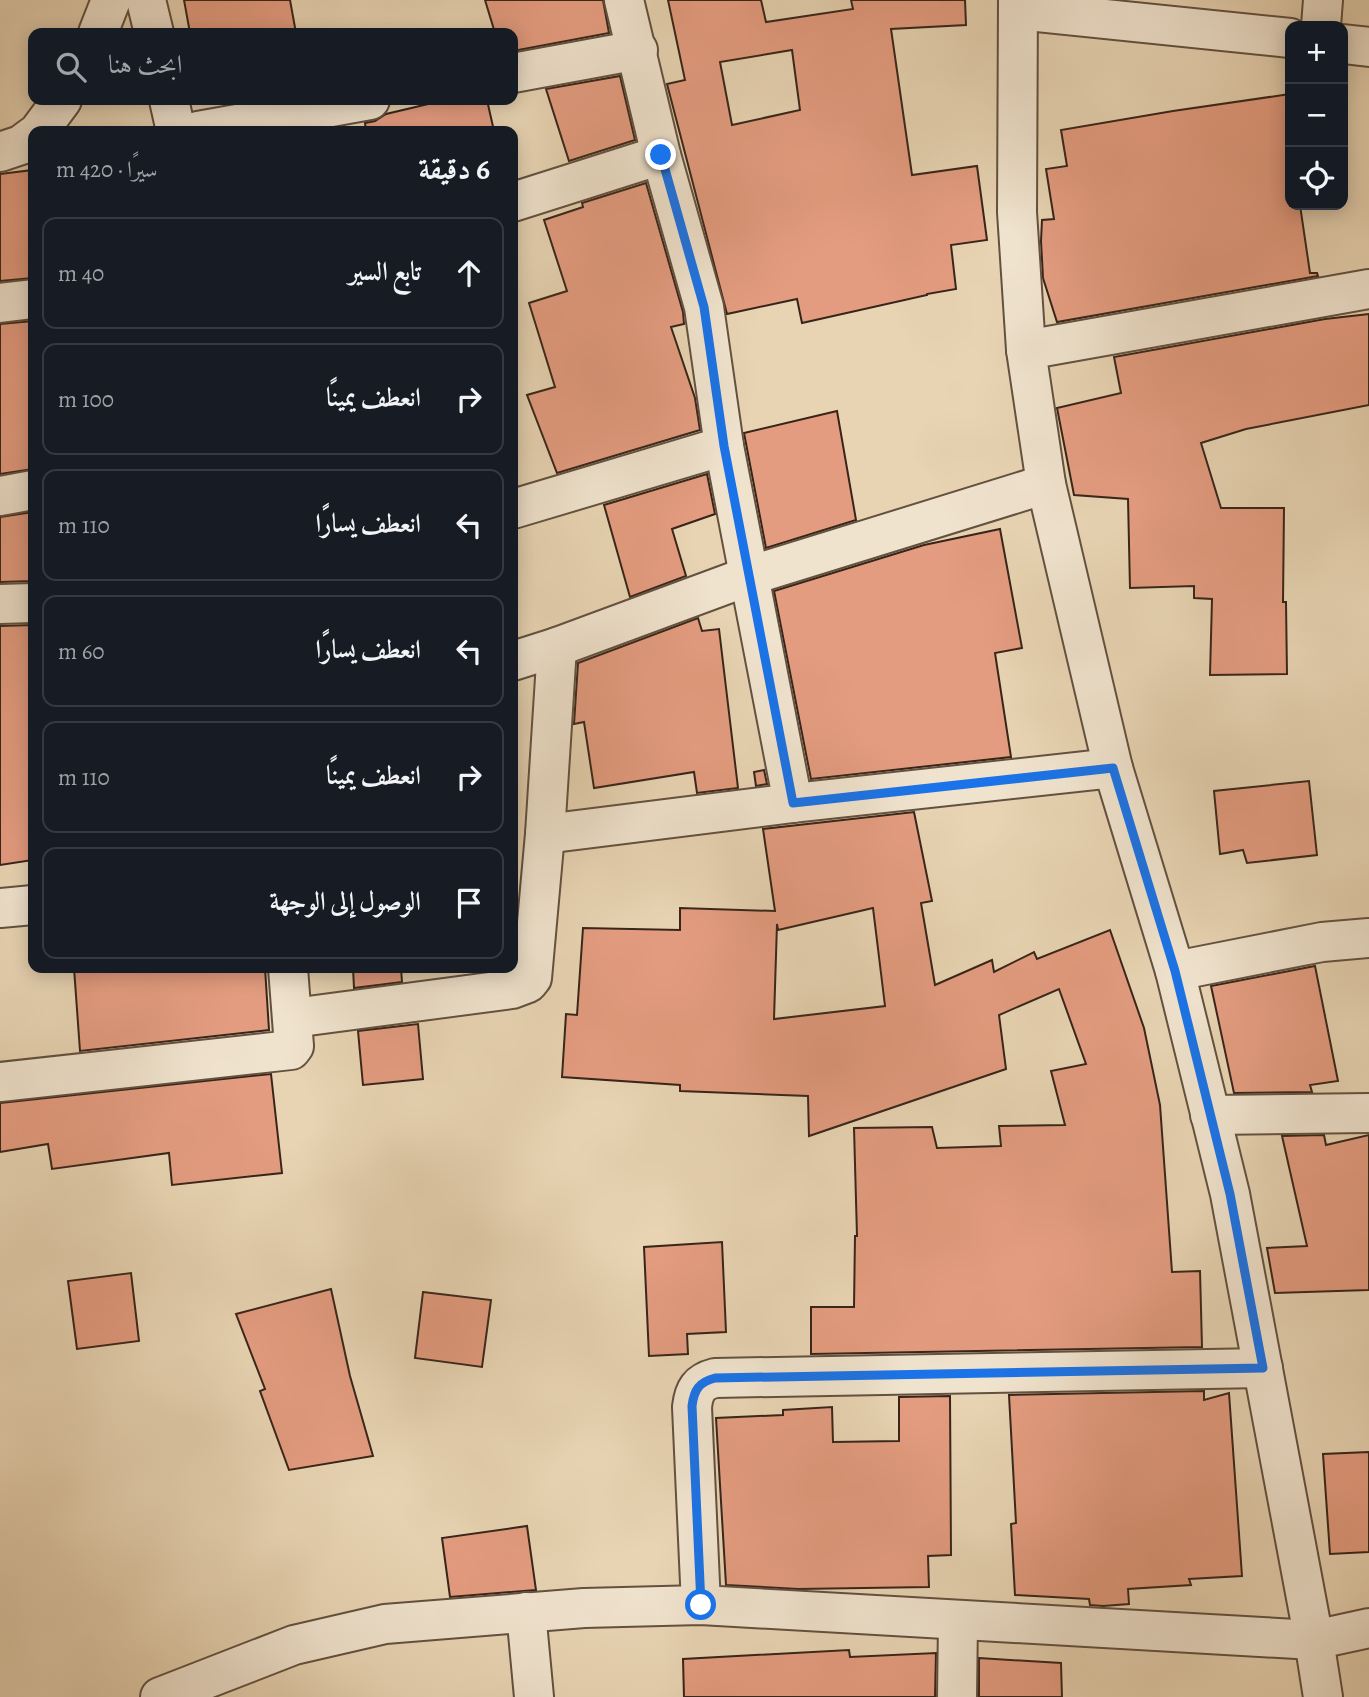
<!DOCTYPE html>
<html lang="ar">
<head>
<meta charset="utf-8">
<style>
	body { margin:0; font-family:Alegreya,Amiri,serif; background:#242831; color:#f1f3f6; direction:rtl }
	.controls { position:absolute; right:21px; top:21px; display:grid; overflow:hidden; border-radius:14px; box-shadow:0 4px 18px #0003 }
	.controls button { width:63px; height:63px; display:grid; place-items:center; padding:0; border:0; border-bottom:2px solid #363941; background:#171b24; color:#f1f3f6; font:35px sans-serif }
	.stop { position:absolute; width:21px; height:21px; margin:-16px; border:5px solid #1a73e8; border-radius:50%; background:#fff }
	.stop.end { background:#1a73e8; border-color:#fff; box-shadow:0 2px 7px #0008 }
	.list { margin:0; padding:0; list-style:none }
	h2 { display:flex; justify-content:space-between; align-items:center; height:91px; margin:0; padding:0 28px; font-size:30px }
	h2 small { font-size:23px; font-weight:400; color:#9ea1a6 }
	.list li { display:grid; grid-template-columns:46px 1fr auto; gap:21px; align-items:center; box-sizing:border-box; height:112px; margin:0 14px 14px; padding:0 14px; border:2px solid #363941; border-radius:14px }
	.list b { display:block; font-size:26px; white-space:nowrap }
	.list em { font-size:23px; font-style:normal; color:#9ea1a6 }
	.icon { flex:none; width:38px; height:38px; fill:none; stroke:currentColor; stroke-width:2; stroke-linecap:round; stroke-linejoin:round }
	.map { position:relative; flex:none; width:1369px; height:1697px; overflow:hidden; direction:ltr }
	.search { position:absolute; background:#171b24; box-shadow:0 4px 18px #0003; left:28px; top:28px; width:490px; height:77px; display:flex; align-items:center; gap:18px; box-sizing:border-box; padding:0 24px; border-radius:14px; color:#9ea1a6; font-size:26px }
	.panel { position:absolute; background:#171b24; box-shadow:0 4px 18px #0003; left:28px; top:126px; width:490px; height:847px; border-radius:14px; direction:rtl }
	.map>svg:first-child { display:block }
</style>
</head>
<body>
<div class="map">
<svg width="1369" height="1697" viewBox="0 0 1369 1697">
	<rect width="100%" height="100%" fill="#e8d4b3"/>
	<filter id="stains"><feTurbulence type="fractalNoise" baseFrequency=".00286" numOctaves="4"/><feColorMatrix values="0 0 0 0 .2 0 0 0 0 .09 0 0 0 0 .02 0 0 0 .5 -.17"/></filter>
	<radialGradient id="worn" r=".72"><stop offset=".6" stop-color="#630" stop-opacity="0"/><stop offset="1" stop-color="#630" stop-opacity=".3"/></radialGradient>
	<g fill="#e49c80" stroke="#37251a" stroke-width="2" fill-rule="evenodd">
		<path d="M 184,0 L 290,0 L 296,33 L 190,33 Z"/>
		<path d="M 485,0 L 603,0 L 609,33 L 513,51 L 513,33 L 495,33 Z"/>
		<path d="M 668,0 L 761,0 L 766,22 L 853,9 L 851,0 L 965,0 L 966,25 L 891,29 L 912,175 L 977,166 L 987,240 L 951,245 L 956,289 L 927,294 L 927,295 L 802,323 L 797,299 L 727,314 L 667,84 L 685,80 ZM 792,50 L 800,110 L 732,125 L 720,62 Z"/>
		<path d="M 620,76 L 635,140 L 569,161 L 546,89 Z"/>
		<path d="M 1290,94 L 1290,206 L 1300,205 L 1310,273 L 1317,273 L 1318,276 L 1057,322 L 1043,278 L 1041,241 L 1042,220 L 1054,219 L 1046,169 L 1067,166 L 1061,130 L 1173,111 Z"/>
		<path d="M 445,100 L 487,100 L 494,131 L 366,131 L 365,123 L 375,121 L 386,114 Z"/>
		<path d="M 33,170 L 33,278 L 0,281 L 0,174 Z"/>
		<path d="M 646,183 L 683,312 L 684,324 L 671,327 L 695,398 L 700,430 L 557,473 L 527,395 L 555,387 L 529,303 L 567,291 L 544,220 L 583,207 L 582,203 Z"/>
		<path d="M 1369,314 L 1369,405 L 1246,429 L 1201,443 L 1221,508 L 1284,508 L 1283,602 L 1286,602 L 1287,674 L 1210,675 L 1212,599 L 1194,598 L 1194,586 L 1130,588 L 1128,499 L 1074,495 L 1057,408 L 1121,393 L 1114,357 L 1325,319 Z"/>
		<path d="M 33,321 L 33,469 L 0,474 L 0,324 Z"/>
		<path d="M 837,411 L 856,520 L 766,548 L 744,433 Z"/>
		<path d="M 707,474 L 715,514 L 672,529 L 686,576 L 630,597 L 604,505 Z"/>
		<path d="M 33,512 L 33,581 L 0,582 L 0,517 Z"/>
		<path d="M 1000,529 L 1022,648 L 995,653 L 1011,757 L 811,779 L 774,591 L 924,545 Z"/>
		<path d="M 698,618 L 702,631 L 719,629 L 738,788 L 697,793 L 694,772 L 594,788 L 584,722 L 574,724 L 578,663 Z"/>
		<path d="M 33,625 L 33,860 L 0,865 L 0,626 Z"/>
		<path d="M 764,770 L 767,784 L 756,786 L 754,772 Z"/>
		<path d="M 1309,781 L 1317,855 L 1247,863 L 1243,850 L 1220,854 L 1214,791 Z"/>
		<path d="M 914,812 L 932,901 L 921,903 L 935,985 L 992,960 L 994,972 L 1034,952 L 1037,959 L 1110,930 L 1144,1028 L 1160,1105 L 1172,1272 L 1200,1271 L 1202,1347 L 811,1354 L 811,1307 L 854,1307 L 855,1236 L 857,1236 L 854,1128 L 932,1127 L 937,1148 L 1001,1146 L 999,1126 L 1065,1125 L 1051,1071 L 1086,1064 L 1059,989 L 999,1015 L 1006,1069 L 809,1136 L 808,1096 L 680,1091 L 680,1085 L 562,1077 L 566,1014 L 577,1015 L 583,928 L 680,930 L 680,908 L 775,911 L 763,829 ZM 873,908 L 885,1006 L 774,1019 L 777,924 L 778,930 Z"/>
		<path d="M 1315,966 L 1338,1081 L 1310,1085 L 1312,1092 L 1234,1093 L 1211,986 Z"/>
		<path d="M 74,968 L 265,968 L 269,1030 L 80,1051 Z"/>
		<path d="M 353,968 L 401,968 L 402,982 L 354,988 Z"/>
		<path d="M 418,1024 L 423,1079 L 363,1085 L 358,1031 Z"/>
		<path d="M 271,1074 L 282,1173 L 172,1185 L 169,1153 L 52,1169 L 48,1144 L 0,1152 L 0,1103 Z"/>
		<path d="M 1324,1135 L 1326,1145 L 1369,1135 L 1369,1290 L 1275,1293 L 1267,1248 L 1307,1246 L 1282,1136 Z"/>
		<path d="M 722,1242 L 726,1332 L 687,1334 L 688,1354 L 649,1356 L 644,1247 Z"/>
		<path d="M 131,1273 L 139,1341 L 77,1349 L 68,1281 Z"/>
		<path d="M 331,1289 L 350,1376 L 373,1456 L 289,1470 L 260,1391 L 265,1389 L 236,1314 Z"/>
		<path d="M 423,1292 L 491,1300 L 482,1367 L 415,1358 Z"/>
		<path d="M 1204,1391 L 1204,1400 L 1229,1393 L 1242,1576 L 1189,1579 L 1191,1585 L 1128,1589 L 1129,1604 L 1103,1606 L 1090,1605 L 1089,1599 L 1015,1595 L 1011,1524 L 1016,1523 L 1009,1395 Z"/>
		<path d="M 950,1396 L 951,1555 L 928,1556 L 929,1587 L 798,1589 L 726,1585 L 716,1418 L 783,1415 L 783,1410 L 832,1407 L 833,1442 L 899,1441 L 899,1397 Z"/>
		<path d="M 1369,1452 L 1369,1552 L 1330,1554 L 1323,1454 Z"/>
		<path d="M 527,1526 L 536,1590 L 450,1597 L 442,1538 Z"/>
		<path d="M 849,1650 L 850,1657 L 936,1653 L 935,1697 L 684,1697 L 683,1659 Z"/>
		<path d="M 979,1658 L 1061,1663 L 1062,1697 L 979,1697 Z"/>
	</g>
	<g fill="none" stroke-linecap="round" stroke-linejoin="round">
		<g stroke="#635140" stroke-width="42">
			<g id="minor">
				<path d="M 146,0 L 154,33"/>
				<path d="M 624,0 L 661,155 L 704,307 L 724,446 L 793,803"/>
				<path d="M 1018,0 L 1017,212 L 1026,350 L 1046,484 L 1113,768 L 1175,971 L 1230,1194 L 1314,1640 L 1323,1697"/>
				<path d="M 1018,10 L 1290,38"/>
				<path d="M 1321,26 L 1323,0"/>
				<path d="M 98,33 L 111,0"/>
				<path d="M 1343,44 L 1369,47"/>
				<path d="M 513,73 L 638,50"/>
				<path d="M 169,100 L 176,131"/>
				<path d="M 39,131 L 62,100"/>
				<path d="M 198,131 L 370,100"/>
				<path d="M 0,152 L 21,145 L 33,136"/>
				<path d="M 513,202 L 661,155"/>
				<path d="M 0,303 L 33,299"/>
				<path d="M 1026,350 L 1369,289"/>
				<path d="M 0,496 L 33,490"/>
				<path d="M 513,509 L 724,446"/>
				<path d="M 0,604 L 33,603"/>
				<path d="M 513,661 L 557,647 L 749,576 L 1046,484"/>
				<path d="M 545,834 L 793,803 L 1113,768"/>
				<path d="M 0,908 L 33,905"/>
				<path d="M 1175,971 L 1322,942 L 1369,938"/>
				<path d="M 293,1018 L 512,989 L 528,983 L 532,978 L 545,834 L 557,647"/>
				<path d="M 0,1082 L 291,1050 L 294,1046 L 288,968"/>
				<path d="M 1210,1115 L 1369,1113"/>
				<path d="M 701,1605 L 692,1407 C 694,1390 699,1382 715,1378 L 1263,1368"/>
				<path d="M 526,1612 L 534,1697"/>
				<path d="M 160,1697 L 294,1645 L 385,1624 L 584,1608 L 701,1605 L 1314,1640 L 1369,1628"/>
				<path d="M 957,1697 L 958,1621"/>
			</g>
		</g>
		<use href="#minor" stroke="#f0e3ce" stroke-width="38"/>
	</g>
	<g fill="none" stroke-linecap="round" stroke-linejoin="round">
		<path stroke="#1a73e8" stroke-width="9" d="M 661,155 L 704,307 L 724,446 L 793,803 L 1113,768 L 1175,971 L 1230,1194 L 1263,1368 L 715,1378 C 699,1382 694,1390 692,1406 L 701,1605"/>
	</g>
	<rect width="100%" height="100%" filter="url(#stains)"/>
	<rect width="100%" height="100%" fill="url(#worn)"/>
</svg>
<div class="controls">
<button>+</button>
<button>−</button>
<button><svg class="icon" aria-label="locate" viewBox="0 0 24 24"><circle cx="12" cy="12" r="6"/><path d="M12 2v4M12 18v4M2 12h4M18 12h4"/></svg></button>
</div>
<div class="stop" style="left:701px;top:1605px"></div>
<div class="stop end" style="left:661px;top:155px"></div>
<div class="search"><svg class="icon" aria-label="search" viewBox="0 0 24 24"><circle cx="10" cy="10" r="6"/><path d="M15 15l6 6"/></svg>ابحث هنا</div>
<section class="panel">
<h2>6 دقيقة<small>سيرًا · 420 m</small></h2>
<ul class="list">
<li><svg class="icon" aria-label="ahead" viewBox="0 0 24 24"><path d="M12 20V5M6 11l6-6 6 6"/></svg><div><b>تابع السير</b></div><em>40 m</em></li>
<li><svg class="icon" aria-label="right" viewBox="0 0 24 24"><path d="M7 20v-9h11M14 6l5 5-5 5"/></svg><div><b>انعطف يمينًا</b></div><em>100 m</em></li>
<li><svg class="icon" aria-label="left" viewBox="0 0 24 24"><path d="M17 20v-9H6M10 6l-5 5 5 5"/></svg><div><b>انعطف يسارًا</b></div><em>110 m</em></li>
<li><svg class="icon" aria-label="left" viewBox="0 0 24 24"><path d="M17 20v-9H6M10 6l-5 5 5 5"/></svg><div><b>انعطف يسارًا</b></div><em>60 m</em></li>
<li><svg class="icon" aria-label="right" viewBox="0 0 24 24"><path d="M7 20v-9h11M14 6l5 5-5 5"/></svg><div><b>انعطف يمينًا</b></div><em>110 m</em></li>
<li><svg class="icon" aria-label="arrive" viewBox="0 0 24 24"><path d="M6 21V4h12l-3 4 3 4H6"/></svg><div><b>الوصول إلى الوجهة</b></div></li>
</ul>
</section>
</div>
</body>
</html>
